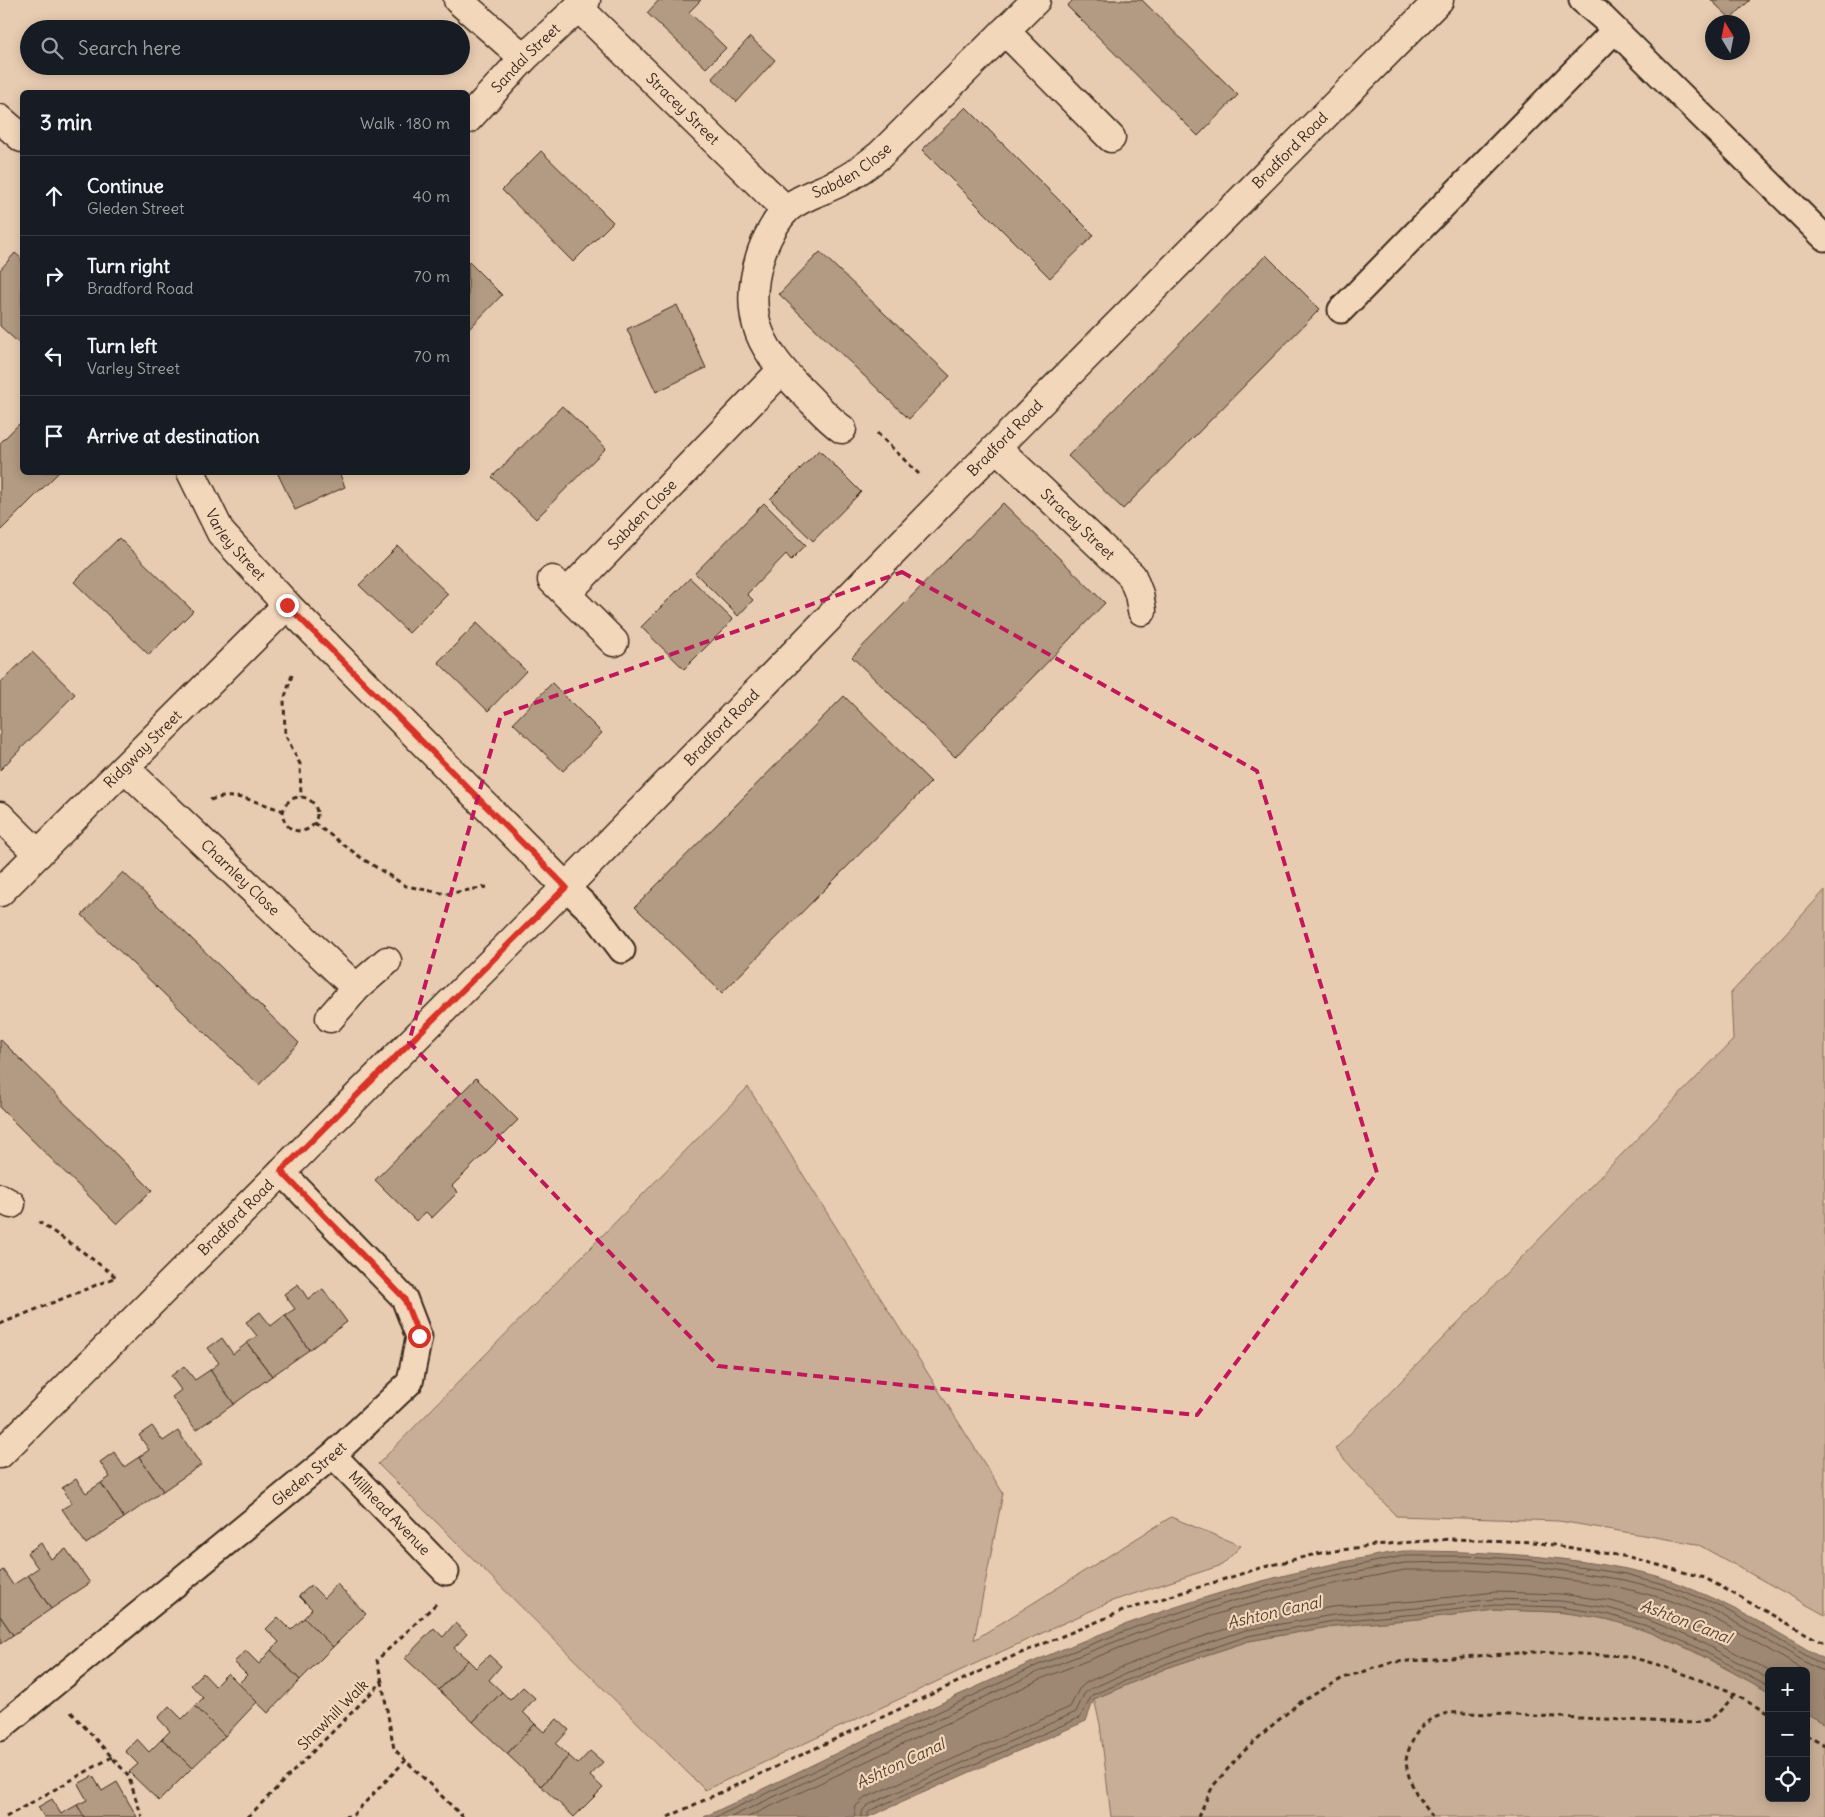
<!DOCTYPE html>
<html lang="en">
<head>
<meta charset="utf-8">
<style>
	body { margin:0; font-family:Delius,sans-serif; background:#20242c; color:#f1f3f6 }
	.controls { position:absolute; right:15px; bottom:15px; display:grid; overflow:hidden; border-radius:8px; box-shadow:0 2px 12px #0003 }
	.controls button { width:45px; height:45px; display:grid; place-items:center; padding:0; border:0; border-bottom:1px solid #363941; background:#171b24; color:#f1f3f6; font:25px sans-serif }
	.compass { position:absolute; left:1705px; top:15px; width:45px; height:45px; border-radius:50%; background:#171b24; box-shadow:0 2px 12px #0003; rotate:350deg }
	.stop { position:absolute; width:15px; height:15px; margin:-11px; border:4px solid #d93025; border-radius:50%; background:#fff }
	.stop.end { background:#d93025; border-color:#fff; box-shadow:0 1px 5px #0008 }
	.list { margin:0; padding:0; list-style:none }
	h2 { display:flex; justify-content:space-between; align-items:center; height:65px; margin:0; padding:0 20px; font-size:21px }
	h2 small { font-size:16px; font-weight:400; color:#9ea1a6 }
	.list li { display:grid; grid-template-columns:32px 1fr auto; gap:15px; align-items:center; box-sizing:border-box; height:80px; padding:0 20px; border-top:1px solid #363941 }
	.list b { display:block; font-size:19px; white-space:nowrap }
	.list p { margin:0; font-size:16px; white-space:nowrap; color:#9ea1a6 }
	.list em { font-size:16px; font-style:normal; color:#9ea1a6 }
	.icon { flex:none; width:28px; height:28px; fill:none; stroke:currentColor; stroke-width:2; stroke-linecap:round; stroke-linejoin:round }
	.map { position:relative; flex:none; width:1825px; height:1817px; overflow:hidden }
	.search { position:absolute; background:#171b24; box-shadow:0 2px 12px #0003; left:20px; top:20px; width:450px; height:55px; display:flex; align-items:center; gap:12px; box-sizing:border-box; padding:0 18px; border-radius:28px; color:#9ea1a6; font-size:19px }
	.panel { position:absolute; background:#171b24; box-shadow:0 2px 12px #0003; left:20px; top:90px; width:450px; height:385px; border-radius:8px }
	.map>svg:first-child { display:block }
</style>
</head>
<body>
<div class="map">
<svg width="1825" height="1817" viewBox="0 0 1825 1817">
	<rect width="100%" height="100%" fill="#e8ccb1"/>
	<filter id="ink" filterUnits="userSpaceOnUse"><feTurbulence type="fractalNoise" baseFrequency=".02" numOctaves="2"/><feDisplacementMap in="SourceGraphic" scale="10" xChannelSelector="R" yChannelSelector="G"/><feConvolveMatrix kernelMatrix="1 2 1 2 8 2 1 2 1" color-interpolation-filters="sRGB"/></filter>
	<g filter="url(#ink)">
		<g fill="#c8ae96" stroke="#826c5a">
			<path d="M 1825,890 L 1825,1615 L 1697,1544 L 1559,1521 L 1396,1516 L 1335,1449 L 1733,1040 L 1731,993 Z"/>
			<path d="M 748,1087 L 1003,1493 L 974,1640 L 1171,1517 L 1241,1546 L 1222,1565 L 1112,1601 L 970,1666 L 705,1790 L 378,1464 Z"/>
			<path d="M 1495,1610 C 1532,1611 1569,1611 1606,1619 C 1664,1632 1717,1664 1769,1692 L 1769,1798 L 1806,1798 L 1806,1713 L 1825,1724 L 1825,1817 L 1111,1817 L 1100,1724 L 1094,1699 L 1169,1667 L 1249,1641 L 1334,1626 L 1418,1619 Z"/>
		</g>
		<path fill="#9e8873" stroke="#766251" d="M 1403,1551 C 1471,1551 1537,1554 1604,1565 C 1627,1569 1652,1573 1674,1582 C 1727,1602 1776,1631 1825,1660 L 1825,1724 L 1806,1713 L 1806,1671 L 1769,1671 L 1769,1692 L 1692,1650 L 1643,1630 L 1606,1619 L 1560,1612 L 1495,1610 L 1418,1619 L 1334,1626 L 1249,1641 L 1169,1667 L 1094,1699 L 1086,1721 L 868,1817 L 704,1817 C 814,1765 923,1709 1035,1661 C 1152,1610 1277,1571 1403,1551 Z"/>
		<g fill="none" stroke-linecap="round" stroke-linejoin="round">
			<g stroke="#635040" stroke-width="1">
				<path d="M 716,1817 L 1038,1665 L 1133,1628 L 1231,1595 L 1320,1573 L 1403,1556 L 1467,1556 L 1530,1560 L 1626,1574 L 1670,1586 L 1716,1604 L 1821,1664 L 1825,1664"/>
				<path d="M 731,1817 L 1040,1671 L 1135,1634 L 1233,1601 L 1321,1579 L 1404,1563 L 1467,1562 L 1530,1566 L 1625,1580 L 1668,1591 L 1713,1610 L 1818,1669 L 1825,1671"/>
				<path d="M 748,1817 L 1043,1678 L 1137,1641 L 1235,1608 L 1323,1586 L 1405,1570 L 1467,1570 L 1529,1574 L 1623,1588 L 1666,1599 L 1710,1616 L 1806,1671"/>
				<path d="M 854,1817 L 856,1806 L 865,1798 L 1070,1707 L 1079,1689 L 1087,1682 L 1163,1650 L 1244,1623 L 1332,1607 L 1416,1601 L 1495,1592 L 1561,1594 L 1611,1601 L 1649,1612 L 1699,1633 L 1769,1671"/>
				<path d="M 861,1817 L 863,1810 L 868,1805 L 1076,1712 L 1084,1694 L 1090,1689 L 1165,1657 L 1246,1630 L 1333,1615 L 1417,1608 L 1495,1599 L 1561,1601 L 1608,1608 L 1646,1619 L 1697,1640 L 1769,1679"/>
				<path d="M 868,1817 L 868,1813 L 871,1810 L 1081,1717 L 1092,1695 L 1168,1663 L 1248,1636 L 1334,1621 L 1417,1614 L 1495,1605 L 1560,1607 L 1607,1614 L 1644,1625 L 1694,1646 L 1769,1686"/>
			</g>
		</g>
		<g fill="#b29a83" stroke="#3b2a1e">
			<path d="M 659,0 L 701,0 L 689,12 L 726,48 L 706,68 L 647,13 Z"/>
			<path d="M 1073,0 L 1142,0 L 1238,95 L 1198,136 L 1067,6 Z"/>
			<path d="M 1711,0 L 1750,0 L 1731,19 Z"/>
			<path d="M 750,37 L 775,60 L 737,102 L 712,78 Z"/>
			<path d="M 966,107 L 1094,235 L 1050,278 L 922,150 Z"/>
			<path d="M 541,151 L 613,222 L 573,262 L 502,190 Z"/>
			<path d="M 820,252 L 950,376 L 909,419 L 779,294 Z"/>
			<path d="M 15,253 L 22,259 L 22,346 L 0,326 L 0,270 Z"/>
			<path d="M 1266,255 L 1320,309 L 1123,509 L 1068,456 Z"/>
			<path d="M 468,261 L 502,295 L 468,330 Z"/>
			<path d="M 677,305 L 706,368 L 656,392 L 627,329 Z"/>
			<path d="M 562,406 L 606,448 L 536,519 L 492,477 Z"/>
			<path d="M 19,424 L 22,427 L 22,472 L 59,472 L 0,531 L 0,443 Z"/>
			<path d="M 819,450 L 861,492 L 813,541 L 770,499 Z"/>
			<path d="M 277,472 L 339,472 L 345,487 L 295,510 Z"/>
			<path d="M 764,503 L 806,545 L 791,560 L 786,554 L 747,594 L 753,600 L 738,616 L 695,573 Z"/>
			<path d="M 1003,503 L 1105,603 L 955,757 L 852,657 Z"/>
			<path d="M 119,538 L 193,611 L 149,655 L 74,582 Z"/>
			<path d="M 398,546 L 448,594 L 409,633 L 359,585 Z"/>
			<path d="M 690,578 L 733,620 L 684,669 L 641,627 Z"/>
			<path d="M 477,623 L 526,671 L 488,711 L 438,662 Z"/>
			<path d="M 32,652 L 75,694 L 0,770 L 0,683 Z"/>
			<path d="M 552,683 L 602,733 L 563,771 L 513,723 Z"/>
			<path d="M 844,696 L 931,782 L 722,993 L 635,907 Z"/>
			<path d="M 123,872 L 299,1043 L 259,1085 L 82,915 Z"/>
			<path d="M 0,1039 L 152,1190 L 117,1224 L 0,1108 Z"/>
			<path d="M 476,1078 L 518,1120 L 452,1186 L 458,1192 L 432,1218 L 426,1212 L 416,1221 L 375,1180 Z"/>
			<path d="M 298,1284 L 308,1299 L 323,1289 L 347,1322 L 309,1350 L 285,1315 L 295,1309 L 284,1294 Z"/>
			<path d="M 260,1312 L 271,1326 L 285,1315 L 309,1350 L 272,1376 L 247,1343 L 257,1336 L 246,1322 Z"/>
			<path d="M 222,1338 L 233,1354 L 247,1343 L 272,1376 L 234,1404 L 210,1370 L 219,1363 L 208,1348 Z"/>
			<path d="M 184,1366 L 195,1380 L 210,1370 L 234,1404 L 196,1430 L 172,1397 L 181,1390 L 171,1376 Z"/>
			<path d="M 152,1426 L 163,1441 L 178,1431 L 201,1465 L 163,1491 L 139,1457 L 149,1450 L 139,1435 Z"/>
			<path d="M 114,1452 L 124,1467 L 139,1457 L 163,1491 L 124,1518 L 101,1483 L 110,1477 L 100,1462 Z"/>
			<path d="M 76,1479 L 86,1493 L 101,1483 L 124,1518 L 86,1544 L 62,1509 L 72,1503 L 62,1488 Z"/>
			<path d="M 41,1543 L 51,1559 L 66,1549 L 90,1583 L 51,1609 L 28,1575 L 38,1568 L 27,1553 Z"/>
			<path d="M 3,1570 L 13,1585 L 28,1575 L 51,1609 L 13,1635 L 0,1616 L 0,1572 Z"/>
			<path d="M 337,1584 L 366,1614 L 333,1647 L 304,1618 L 312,1609 L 299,1596 L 311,1585 L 324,1598 Z"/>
			<path d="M 0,1616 L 13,1635 L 0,1644 Z"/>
			<path d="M 278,1617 L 291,1630 L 304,1618 L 333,1647 L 300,1680 L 271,1650 L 279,1642 L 266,1629 Z"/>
			<path d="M 455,1623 L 467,1634 L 454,1648 L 468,1660 L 439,1690 L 405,1658 L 434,1628 L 443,1637 Z"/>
			<path d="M 271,1650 L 300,1680 L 268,1713 L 238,1684 L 247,1675 L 234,1662 L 246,1651 L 259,1664 Z"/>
			<path d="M 489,1655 L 501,1666 L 489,1680 L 502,1692 L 473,1722 L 439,1690 L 468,1660 L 476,1668 Z"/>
			<path d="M 203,1673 L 215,1686 L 228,1673 L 257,1702 L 225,1736 L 195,1706 L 203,1698 L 191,1685 Z"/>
			<path d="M 523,1687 L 535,1698 L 523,1712 L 535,1724 L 507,1754 L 473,1722 L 502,1692 L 510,1700 Z"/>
			<path d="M 169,1706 L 182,1719 L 195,1706 L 225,1736 L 192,1768 L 162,1739 L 170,1731 L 158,1718 Z"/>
			<path d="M 557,1719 L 569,1730 L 556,1744 L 569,1756 L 541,1786 L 507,1754 L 535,1724 L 544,1732 Z"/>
			<path d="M 137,1739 L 149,1752 L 162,1739 L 192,1768 L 159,1801 L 129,1772 L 138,1764 L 125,1751 Z"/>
			<path d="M 590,1751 L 603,1762 L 590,1776 L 603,1788 L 574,1817 L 541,1786 L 569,1756 L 578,1764 Z"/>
			<path d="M 93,1776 L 102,1791 L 117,1782 L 137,1817 L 84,1817 L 77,1805 L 87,1800 L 78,1784 Z"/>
			<path d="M 52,1799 L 61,1814 L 77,1805 L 84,1817 L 44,1817 L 38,1807 Z"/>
		</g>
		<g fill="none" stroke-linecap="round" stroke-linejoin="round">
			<g stroke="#3b2a1e" stroke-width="29">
				<g id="service">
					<path d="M 1582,0 L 1603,18 L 1825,238"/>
					<path d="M 1341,310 L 1615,30"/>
					<path d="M 566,887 L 597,917 L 622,950"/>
					<path id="s1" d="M 333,1455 L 446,1572"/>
					<path id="s2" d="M 0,1728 L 333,1455 L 410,1382 L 419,1337 L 404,1298 L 281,1171"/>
				</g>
			</g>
			<g stroke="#3b2a1e" stroke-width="31">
				<g id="minor">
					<path d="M 458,0 L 524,58"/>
					<path id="s3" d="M 578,7 L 786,210"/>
					<path d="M 1005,31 L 1111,138"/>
					<path id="s4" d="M 468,119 L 524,58 L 586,0"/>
					<path id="s5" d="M 842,429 C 829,420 818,407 806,395 C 763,352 741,320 760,257 C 764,243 776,219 788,208 C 804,195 824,191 842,181 C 856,174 868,164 880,155 L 1036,0"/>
					<path id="s6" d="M 997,448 L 1132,576 L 1139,594 L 1142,611"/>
					<path d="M 552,580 L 614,642"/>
					<path id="s7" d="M 566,594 L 782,370"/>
					<path id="s8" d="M 125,768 L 356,988"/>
					<path d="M 0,816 L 38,854"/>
					<path id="s9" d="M 0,892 L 287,605"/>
					<path d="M 330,1018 L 356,988 L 387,961"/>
					<path d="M 0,1198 L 11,1204"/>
				</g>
			</g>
			<g stroke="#3b2a1e" stroke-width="31">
				<g id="tertiary">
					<path d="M 0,119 L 22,138"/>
					<path id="s10" d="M 191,472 L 221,533 L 287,605 L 566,887"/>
					<path id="s11" d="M 0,1454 L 566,887 L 945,499 L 1439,0"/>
				</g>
			</g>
			<g stroke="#3b2a1e" stroke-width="3" stroke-dasharray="5 4" stroke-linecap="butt">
				<path d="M 877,433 L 919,474"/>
				<path d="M 292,675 L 284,700 L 285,734 L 300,764 L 301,797"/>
				<circle cx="300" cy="814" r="17"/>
				<path d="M 210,800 C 237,791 258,803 284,811"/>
				<path d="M 314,823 L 363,859 L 406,886 L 446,894 L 487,887"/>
				<path d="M 0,1324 L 116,1277 L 83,1252 L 39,1222"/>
				<path d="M 382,1682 L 377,1660 L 436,1604"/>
				<path d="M 71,1712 L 128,1775 L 142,1817"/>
				<path d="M 1806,1735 L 1825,1746"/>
				<path d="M 6,1817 L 112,1757"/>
				<path d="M 248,1817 L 382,1682 L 394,1749 L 463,1817"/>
				<path d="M 344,1817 L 353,1815 L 406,1760"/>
				<path d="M 668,1817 L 1009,1658 L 1123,1611 L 1260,1568 L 1316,1554 L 1374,1545 L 1452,1539 L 1534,1542 L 1629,1557 L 1705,1578 L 1825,1644"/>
				<path d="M 1198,1817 L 1213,1786 L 1242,1753 L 1269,1728 L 1299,1703 L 1343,1678 L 1394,1662 L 1532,1652 L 1627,1656 L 1659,1665 L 1727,1690 L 1769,1714"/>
				<path d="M 1432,1817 C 1420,1802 1408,1782 1406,1762 C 1406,1755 1410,1747 1413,1740 C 1419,1726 1429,1719 1444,1714 C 1451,1712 1459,1713 1467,1713 L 1694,1723 L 1711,1719 L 1725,1706 L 1734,1695"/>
			</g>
			<use href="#service" stroke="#f3d7ba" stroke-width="25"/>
			<use href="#minor" stroke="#f3d7ba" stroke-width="28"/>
			<use href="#tertiary" stroke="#f3d7ba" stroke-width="28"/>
		</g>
	</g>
	<g fill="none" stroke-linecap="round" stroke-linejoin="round" filter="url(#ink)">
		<path stroke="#d93025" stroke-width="6" d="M 287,605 L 566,887 L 281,1171 L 404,1298 L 419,1336"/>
	</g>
	<path fill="none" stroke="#c2185b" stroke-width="4" stroke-dasharray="10 6" stroke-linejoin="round" d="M 902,572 L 1257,771 L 1377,1173 L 1197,1415 L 718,1366 L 409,1042 L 501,715 Z"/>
	<g text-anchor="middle" stroke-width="4.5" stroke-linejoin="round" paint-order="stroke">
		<g font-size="15" fill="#3b2a1e" stroke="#f3d7ba">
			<text dy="5" stroke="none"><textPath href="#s4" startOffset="84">Sandal Street</textPath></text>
			<text dy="5" stroke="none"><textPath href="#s3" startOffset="146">Stracey Street</textPath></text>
			<text dy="5" stroke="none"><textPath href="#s11" startOffset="1834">Bradford Road</textPath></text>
			<text dy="5" stroke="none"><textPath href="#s5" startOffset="336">Sabden Close</textPath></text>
			<text dy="5" stroke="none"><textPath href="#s11" startOffset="1429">Bradford Road</textPath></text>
			<text dy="5" stroke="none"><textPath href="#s7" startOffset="110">Sabden Close</textPath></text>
			<text dy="5" stroke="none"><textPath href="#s6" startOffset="111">Stracey Street</textPath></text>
			<text dy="5" stroke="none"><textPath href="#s10" startOffset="86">Varley Street</textPath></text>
			<text dy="5" stroke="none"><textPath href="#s11" startOffset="1024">Bradford Road</textPath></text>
			<text dy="5" stroke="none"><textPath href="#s9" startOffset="202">Ridgway Street</textPath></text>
			<text dy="5" stroke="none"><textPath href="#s8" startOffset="159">Charnley Close</textPath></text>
			<text dy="5" stroke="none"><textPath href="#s11" startOffset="334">Bradford Road</textPath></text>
			<text dy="5" stroke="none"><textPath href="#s2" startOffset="400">Gleden Street</textPath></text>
			<text dy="5" stroke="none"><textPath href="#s1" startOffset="81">Millhead Avenue</textPath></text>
			<text transform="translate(333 1715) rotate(-45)" y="5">Shawhill Walk</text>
		</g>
		<g font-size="16" font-style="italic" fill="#544233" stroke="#f3d7ba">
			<text transform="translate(1274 1612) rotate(-13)" y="6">Ashton Canal</text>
			<text transform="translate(1686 1621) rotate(21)" y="6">Ashton Canal</text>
			<text transform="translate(900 1763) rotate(-25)" y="6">Ashton Canal</text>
		</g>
	</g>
</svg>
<div class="controls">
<button>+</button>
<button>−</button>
<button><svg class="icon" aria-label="locate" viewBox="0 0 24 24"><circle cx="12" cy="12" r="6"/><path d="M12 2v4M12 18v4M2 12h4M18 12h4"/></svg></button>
</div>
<svg class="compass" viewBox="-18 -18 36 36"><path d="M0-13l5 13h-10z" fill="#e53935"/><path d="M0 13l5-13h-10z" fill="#9ea1a6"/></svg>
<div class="stop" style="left:419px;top:1336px"></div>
<div class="stop end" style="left:287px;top:605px"></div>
<div class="search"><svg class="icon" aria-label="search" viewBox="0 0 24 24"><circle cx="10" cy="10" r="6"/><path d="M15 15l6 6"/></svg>Search here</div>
<section class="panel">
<h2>3 min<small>Walk · 180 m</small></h2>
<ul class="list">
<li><svg class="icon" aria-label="ahead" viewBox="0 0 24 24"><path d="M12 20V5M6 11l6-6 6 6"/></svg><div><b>Continue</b><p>Gleden Street</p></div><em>40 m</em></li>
<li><svg class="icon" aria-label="right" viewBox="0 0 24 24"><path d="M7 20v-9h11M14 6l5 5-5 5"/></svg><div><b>Turn right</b><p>Bradford Road</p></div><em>70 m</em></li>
<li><svg class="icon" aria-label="left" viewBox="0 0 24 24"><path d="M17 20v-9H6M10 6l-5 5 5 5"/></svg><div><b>Turn left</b><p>Varley Street</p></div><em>70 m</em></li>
<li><svg class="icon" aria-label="arrive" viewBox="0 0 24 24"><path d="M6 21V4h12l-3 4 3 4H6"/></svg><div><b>Arrive at destination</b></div></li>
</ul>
</section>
</div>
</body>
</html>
